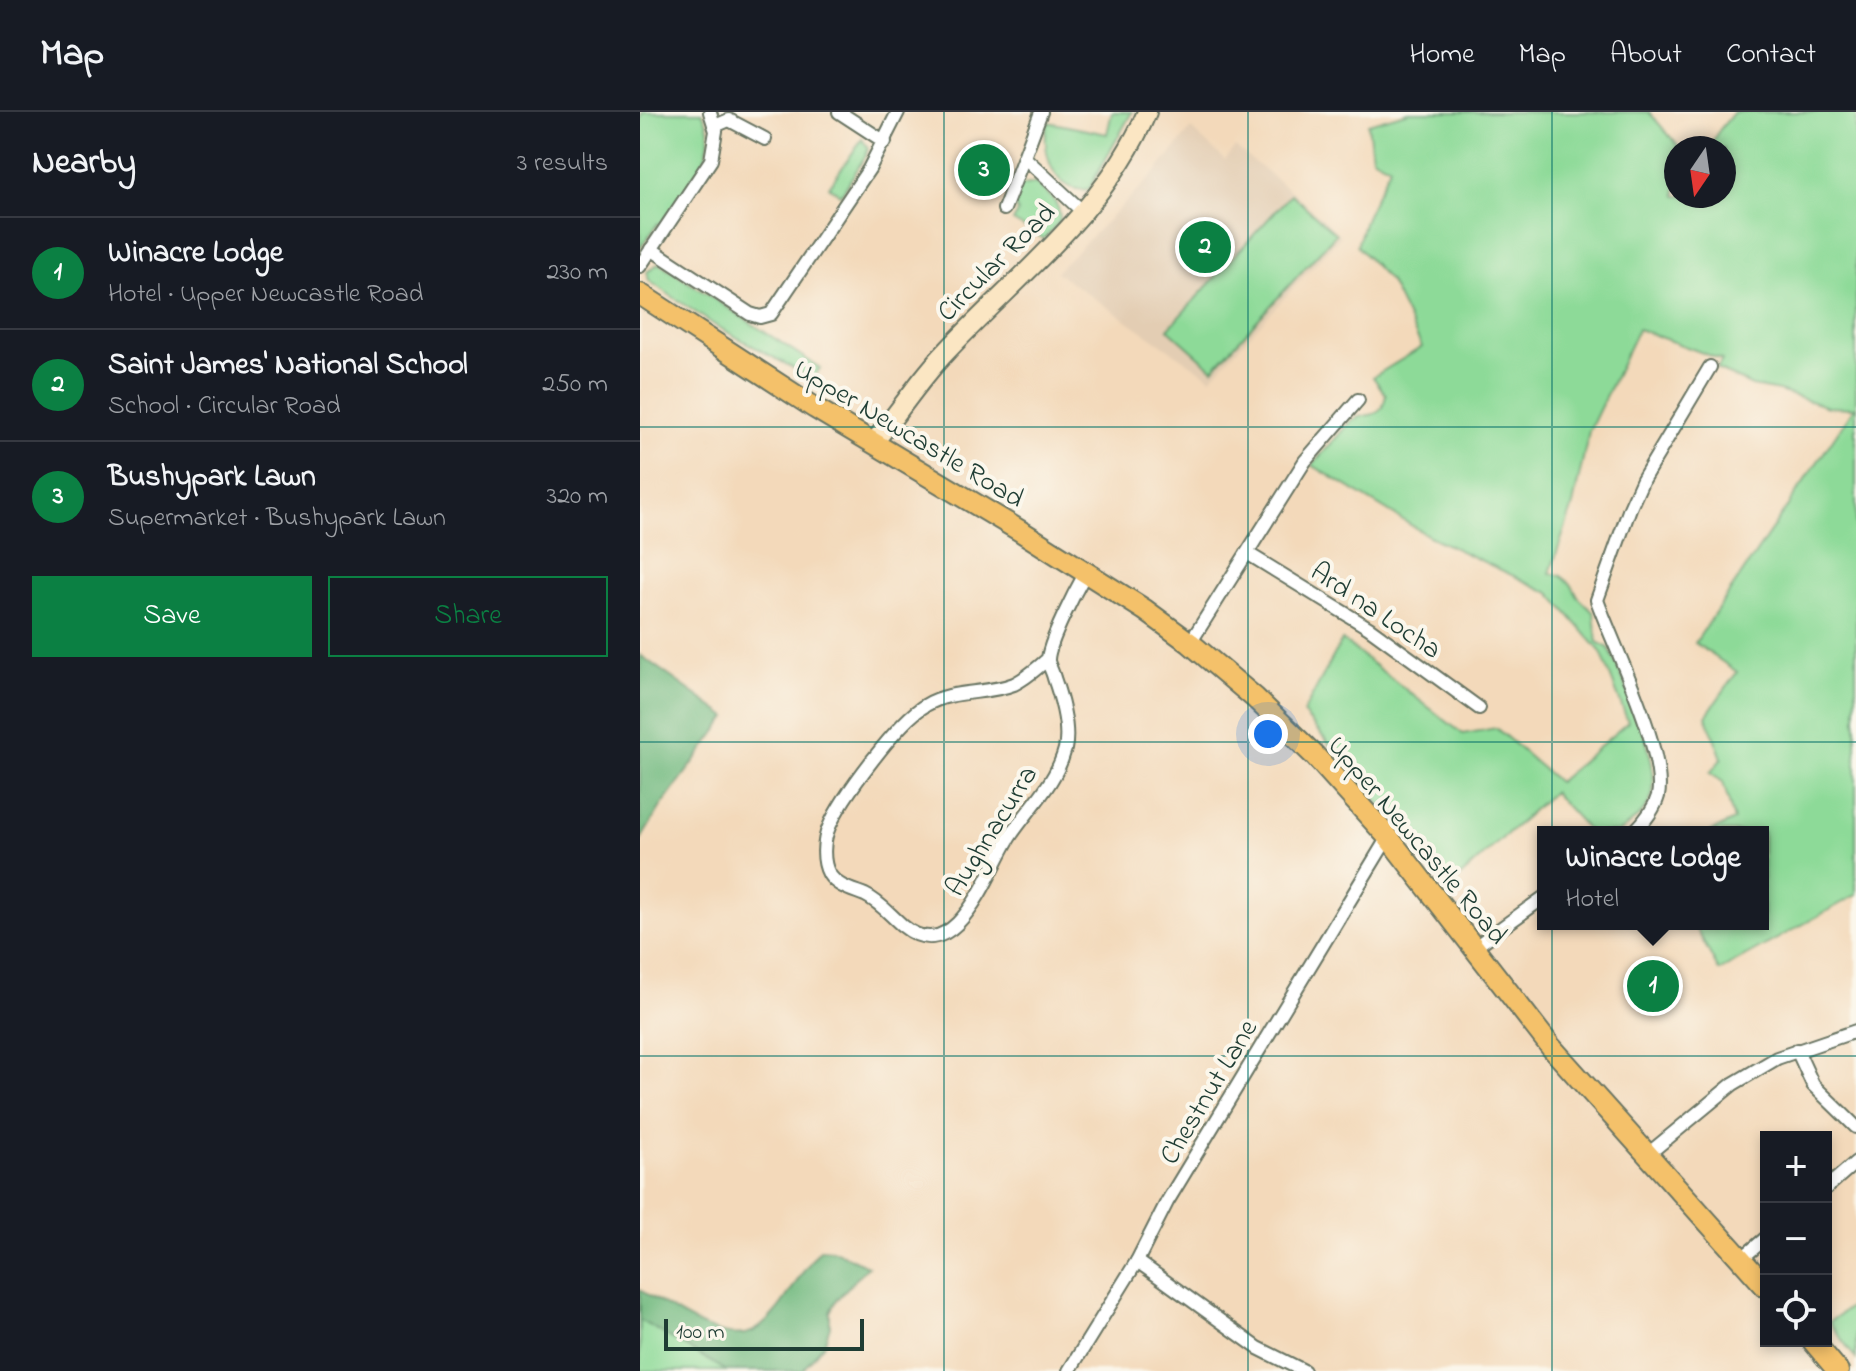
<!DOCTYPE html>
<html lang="en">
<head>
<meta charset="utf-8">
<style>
	body { margin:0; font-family:"Indie Flower",sans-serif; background:#20242c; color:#f1f3f6 }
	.controls { position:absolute; right:24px; bottom:24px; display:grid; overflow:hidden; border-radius:0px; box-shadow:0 4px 12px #0003 }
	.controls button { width:72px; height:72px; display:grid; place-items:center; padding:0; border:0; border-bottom:2px solid #363941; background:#171b24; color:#f1f3f6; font:40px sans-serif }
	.compass { position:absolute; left:1024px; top:24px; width:72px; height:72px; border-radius:50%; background:#171b24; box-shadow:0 4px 12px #0003; rotate:193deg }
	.scale { position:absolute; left:24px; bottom:20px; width:200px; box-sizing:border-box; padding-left:8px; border:4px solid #1f3d34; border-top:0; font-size:22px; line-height:28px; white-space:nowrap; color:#1f3d34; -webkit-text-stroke:6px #fbf7ec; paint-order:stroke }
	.you { position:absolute; left:628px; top:622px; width:28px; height:28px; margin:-20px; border:6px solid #fff; border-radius:50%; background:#1a73e8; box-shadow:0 0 0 12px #1a73e833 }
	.badge { display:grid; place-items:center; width:52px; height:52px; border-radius:50%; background:#0b8043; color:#fff; font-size:26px; font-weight:700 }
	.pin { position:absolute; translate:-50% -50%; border:4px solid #fff; box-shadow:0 2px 8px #0006 }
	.popup { position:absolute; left:897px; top:714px; width:232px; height:104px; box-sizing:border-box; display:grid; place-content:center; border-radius:0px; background:#171b24; filter:drop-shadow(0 2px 6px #0005); font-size:26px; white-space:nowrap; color:#9ea1a6 }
	.popup b { font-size:30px; color:#f1f3f6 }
	.popup::after { content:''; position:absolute; left:50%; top:100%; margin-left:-16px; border:16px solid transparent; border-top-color:#171b24 }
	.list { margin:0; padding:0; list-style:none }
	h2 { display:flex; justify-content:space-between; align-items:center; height:104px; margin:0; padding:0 32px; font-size:34px }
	h2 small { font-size:26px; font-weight:400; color:#9ea1a6 }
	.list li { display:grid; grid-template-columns:52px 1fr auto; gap:24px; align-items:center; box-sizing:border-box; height:112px; padding:0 32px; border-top:2px solid #363941 }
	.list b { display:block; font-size:30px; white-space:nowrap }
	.list p { margin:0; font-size:26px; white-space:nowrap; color:#9ea1a6 }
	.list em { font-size:26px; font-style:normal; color:#9ea1a6 }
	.actions { display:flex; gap:16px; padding:24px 32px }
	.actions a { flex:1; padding:18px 0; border:2px solid #0b8043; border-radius:0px; text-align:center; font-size:28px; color:#0b8043 }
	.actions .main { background:#0b8043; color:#fff }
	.icon { flex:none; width:44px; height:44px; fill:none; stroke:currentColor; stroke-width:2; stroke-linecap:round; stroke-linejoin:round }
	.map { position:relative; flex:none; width:1216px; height:1259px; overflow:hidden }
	header { display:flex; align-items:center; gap:48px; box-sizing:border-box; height:112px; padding:0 40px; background:#171b24; border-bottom:2px solid #363941 }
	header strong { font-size:38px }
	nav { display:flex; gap:44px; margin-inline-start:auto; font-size:28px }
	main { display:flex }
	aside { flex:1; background:#171b24 }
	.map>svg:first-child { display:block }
</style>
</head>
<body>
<header>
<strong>Map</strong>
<nav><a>Home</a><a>Map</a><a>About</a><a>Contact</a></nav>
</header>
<main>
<aside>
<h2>Nearby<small>3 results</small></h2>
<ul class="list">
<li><span class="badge">1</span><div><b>Winacre Lodge</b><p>Hotel · Upper Newcastle Road</p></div><em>230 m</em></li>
<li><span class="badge">2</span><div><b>Saint James' National School</b><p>School · Circular Road</p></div><em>250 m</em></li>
<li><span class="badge">3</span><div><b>Bushypark Lawn</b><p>Supermarket · Bushypark Lawn</p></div><em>320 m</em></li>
</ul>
<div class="actions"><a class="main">Save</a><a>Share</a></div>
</aside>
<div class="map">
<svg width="1216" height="1259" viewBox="0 0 1216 1259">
	<rect width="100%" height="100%" fill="#fbf7ec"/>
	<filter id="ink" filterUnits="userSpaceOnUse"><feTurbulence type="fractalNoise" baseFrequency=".0125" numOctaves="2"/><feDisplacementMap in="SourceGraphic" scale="16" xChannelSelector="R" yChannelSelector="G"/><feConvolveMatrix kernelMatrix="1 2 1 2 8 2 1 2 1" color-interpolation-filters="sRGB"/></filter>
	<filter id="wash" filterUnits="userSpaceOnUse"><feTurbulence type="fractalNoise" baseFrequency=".006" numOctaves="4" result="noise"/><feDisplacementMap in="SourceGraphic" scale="32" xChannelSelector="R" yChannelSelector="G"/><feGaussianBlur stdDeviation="1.8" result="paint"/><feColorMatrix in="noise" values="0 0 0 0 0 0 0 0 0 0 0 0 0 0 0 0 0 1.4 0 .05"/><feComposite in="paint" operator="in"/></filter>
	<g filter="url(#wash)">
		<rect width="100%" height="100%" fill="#f3d9ba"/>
		<path fill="#e3cdb3" d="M 551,17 L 585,48 L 595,35 L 655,82 L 701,124 L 571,266 L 416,160 L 515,61 Z"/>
		<g fill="#8dda98" stroke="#568c66" stroke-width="2">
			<path d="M 3,0 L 62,0 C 85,41 44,80 21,113 L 18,111 L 0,137 L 0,7 Z"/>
			<path d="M 472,0 L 492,0 L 449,77 C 413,83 400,37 408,10 L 467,22 Z"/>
			<path d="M 769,0 L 1009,0 L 1040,36 L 1036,36 L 1036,84 L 1084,84 L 1084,36 L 1070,36 L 1077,21 L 1094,0 L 1216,0 L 1216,783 L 1079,859 L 1054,812 L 1123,812 L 1123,720 L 1070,720 L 1094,708 L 1083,670 L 1070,661 L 1082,646 L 1066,604 L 1097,560 L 1055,531 L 1214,296 L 1188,295 L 1139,279 L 1112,274 L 1077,257 L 1082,248 L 998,217 L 949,319 L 933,393 L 910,461 L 921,464 L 931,472 L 938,485 L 954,501 L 957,530 L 969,536 C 984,569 1022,649 1012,684 C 1007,700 992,710 979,720 L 950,720 L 913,680 L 809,775 L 663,601 L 702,528 L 823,622 L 856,616 L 918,670 L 988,610 L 961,540 L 910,481 L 789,424 L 672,353 L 712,308 C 728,299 741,310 746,283 L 733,265 L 782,235 L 750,170 L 717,134 L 726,105 L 750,55 L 732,45 L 728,12 Z"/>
			<path d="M 222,27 L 228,36 L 226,43 L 201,83 L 189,75 Z"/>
			<path d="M 395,71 C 408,82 421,90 420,109 L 404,127 L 373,109 L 378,100 L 373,90 L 378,74 Z"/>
			<path d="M 651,82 L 696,122 L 573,257 L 528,217 Z"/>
			<path d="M 19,151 L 180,256 L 173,267 L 76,214 L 9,169 L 7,160 Z"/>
			<path d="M 0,1185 L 124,1259 L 0,1259 Z"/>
			<path d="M 1216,1191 L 1216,1247 L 1189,1210 Z"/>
		</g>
		<g fill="#72ba80" stroke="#487c5a" stroke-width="2">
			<path d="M 0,543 L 87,605 L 20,696 L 0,729 Z"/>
			<path d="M 181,1137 L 192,1138 L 228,1154 L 196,1188 L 190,1200 L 190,1214 L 184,1232 L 162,1259 L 87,1259 L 0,1208 L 0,1178 C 28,1194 81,1235 114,1219 C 122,1215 132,1204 137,1198 C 153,1178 164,1155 181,1137 Z"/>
		</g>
	</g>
	<g filter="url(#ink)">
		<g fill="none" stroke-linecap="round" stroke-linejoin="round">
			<g stroke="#697463" stroke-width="16">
				<g id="street">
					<path d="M 199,0 L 245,30"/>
					<path d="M 401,0 L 384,45 L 443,100"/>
					<path d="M 75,14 L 89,8 L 125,27"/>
					<path d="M 364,97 L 384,45"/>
					<path d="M 11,137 L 110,202 L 120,205 L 131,202 L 229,57 L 258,0"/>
					<path d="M 0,154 L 71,48 L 76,19 L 70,0"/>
					<path d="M 607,441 L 729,516 L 839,596"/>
					<path d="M 550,531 L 665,349 L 718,288"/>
					<path d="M 408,547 C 397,556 387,566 374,572 C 346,583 312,577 286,593 C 259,608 201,686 189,715 C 183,729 182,749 189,762 C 197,775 213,778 225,783 C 240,790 250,803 263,814 C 318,859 350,753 371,723 C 390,695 416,671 425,637 C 430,615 421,586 414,566 C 413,561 409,554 408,549 C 407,533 437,476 446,460"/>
					<path d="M 994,720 C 1004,710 1014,698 1018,684 C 1027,641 973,533 957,488 L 990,396 L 1003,367 L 1070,255"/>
					<path d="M 835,835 L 903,786"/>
					<path d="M 1157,938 L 1173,973 L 1216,1015"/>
					<path d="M 1007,1043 L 1093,972 L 1137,946 L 1216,919"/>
					<path d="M 1186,1076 L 1216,1050"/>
					<path d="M 1101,1147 L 1126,1126"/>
					<path d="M 497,1149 L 618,1236 L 664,1259"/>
					<path d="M 429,1259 L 497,1149 L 527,1090 L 748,725"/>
				</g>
			</g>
			<g stroke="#697463" stroke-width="22">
				<path id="secondary" d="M 233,331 C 258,302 278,269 305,241 C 377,164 465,99 507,0"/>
			</g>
			<g stroke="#697463" stroke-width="24">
				<g id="primary">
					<path d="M 0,182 L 175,296 L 382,420 L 505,498 L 550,531 L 615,586 L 675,644 L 748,725 L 911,935 L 1126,1175"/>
					<path d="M 1173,1229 L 1198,1259"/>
				</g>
			</g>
			<use href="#street" stroke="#fff" stroke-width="12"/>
			<use href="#secondary" stroke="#fbe6c3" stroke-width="18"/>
			<use href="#primary" stroke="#f4c16a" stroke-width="20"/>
		</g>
	</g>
	<path fill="none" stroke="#0f766e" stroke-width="2" stroke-opacity="0.55" d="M 304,0 L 304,1259M 608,0 L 608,1259M 912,0 L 912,1259M 0,315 L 1216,315M 0,630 L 1216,630M 0,944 L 1216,944"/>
	<g text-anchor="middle" stroke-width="8" stroke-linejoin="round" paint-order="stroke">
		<g font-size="28" fill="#1f3d34" stroke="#fbf7ec">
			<text transform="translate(355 149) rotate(-45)" y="10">Circular Road</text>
			<text transform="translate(270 320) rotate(31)" y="10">Upper Newcastle Road</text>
			<text transform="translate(737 497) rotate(34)" y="10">Ard na Locha</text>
			<text transform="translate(350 718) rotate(-58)" y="10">Aughnacurra</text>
			<text transform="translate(779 727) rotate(50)" y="10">Upper Newcastle Road</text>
			<text transform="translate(567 979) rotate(-59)" y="10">Chestnut Lane</text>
		</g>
	</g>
</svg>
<div class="controls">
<button>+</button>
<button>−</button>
<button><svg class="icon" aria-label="locate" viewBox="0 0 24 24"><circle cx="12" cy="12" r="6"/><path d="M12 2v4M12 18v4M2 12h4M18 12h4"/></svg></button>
</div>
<svg class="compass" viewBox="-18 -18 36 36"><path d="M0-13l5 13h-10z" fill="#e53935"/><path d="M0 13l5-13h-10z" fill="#9ea1a6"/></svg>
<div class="scale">100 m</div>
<div class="you"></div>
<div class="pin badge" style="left:1013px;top:874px">1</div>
<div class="popup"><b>Winacre Lodge</b>Hotel</div>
<div class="pin badge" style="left:565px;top:135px">2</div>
<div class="pin badge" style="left:344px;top:58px">3</div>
</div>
</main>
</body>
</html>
